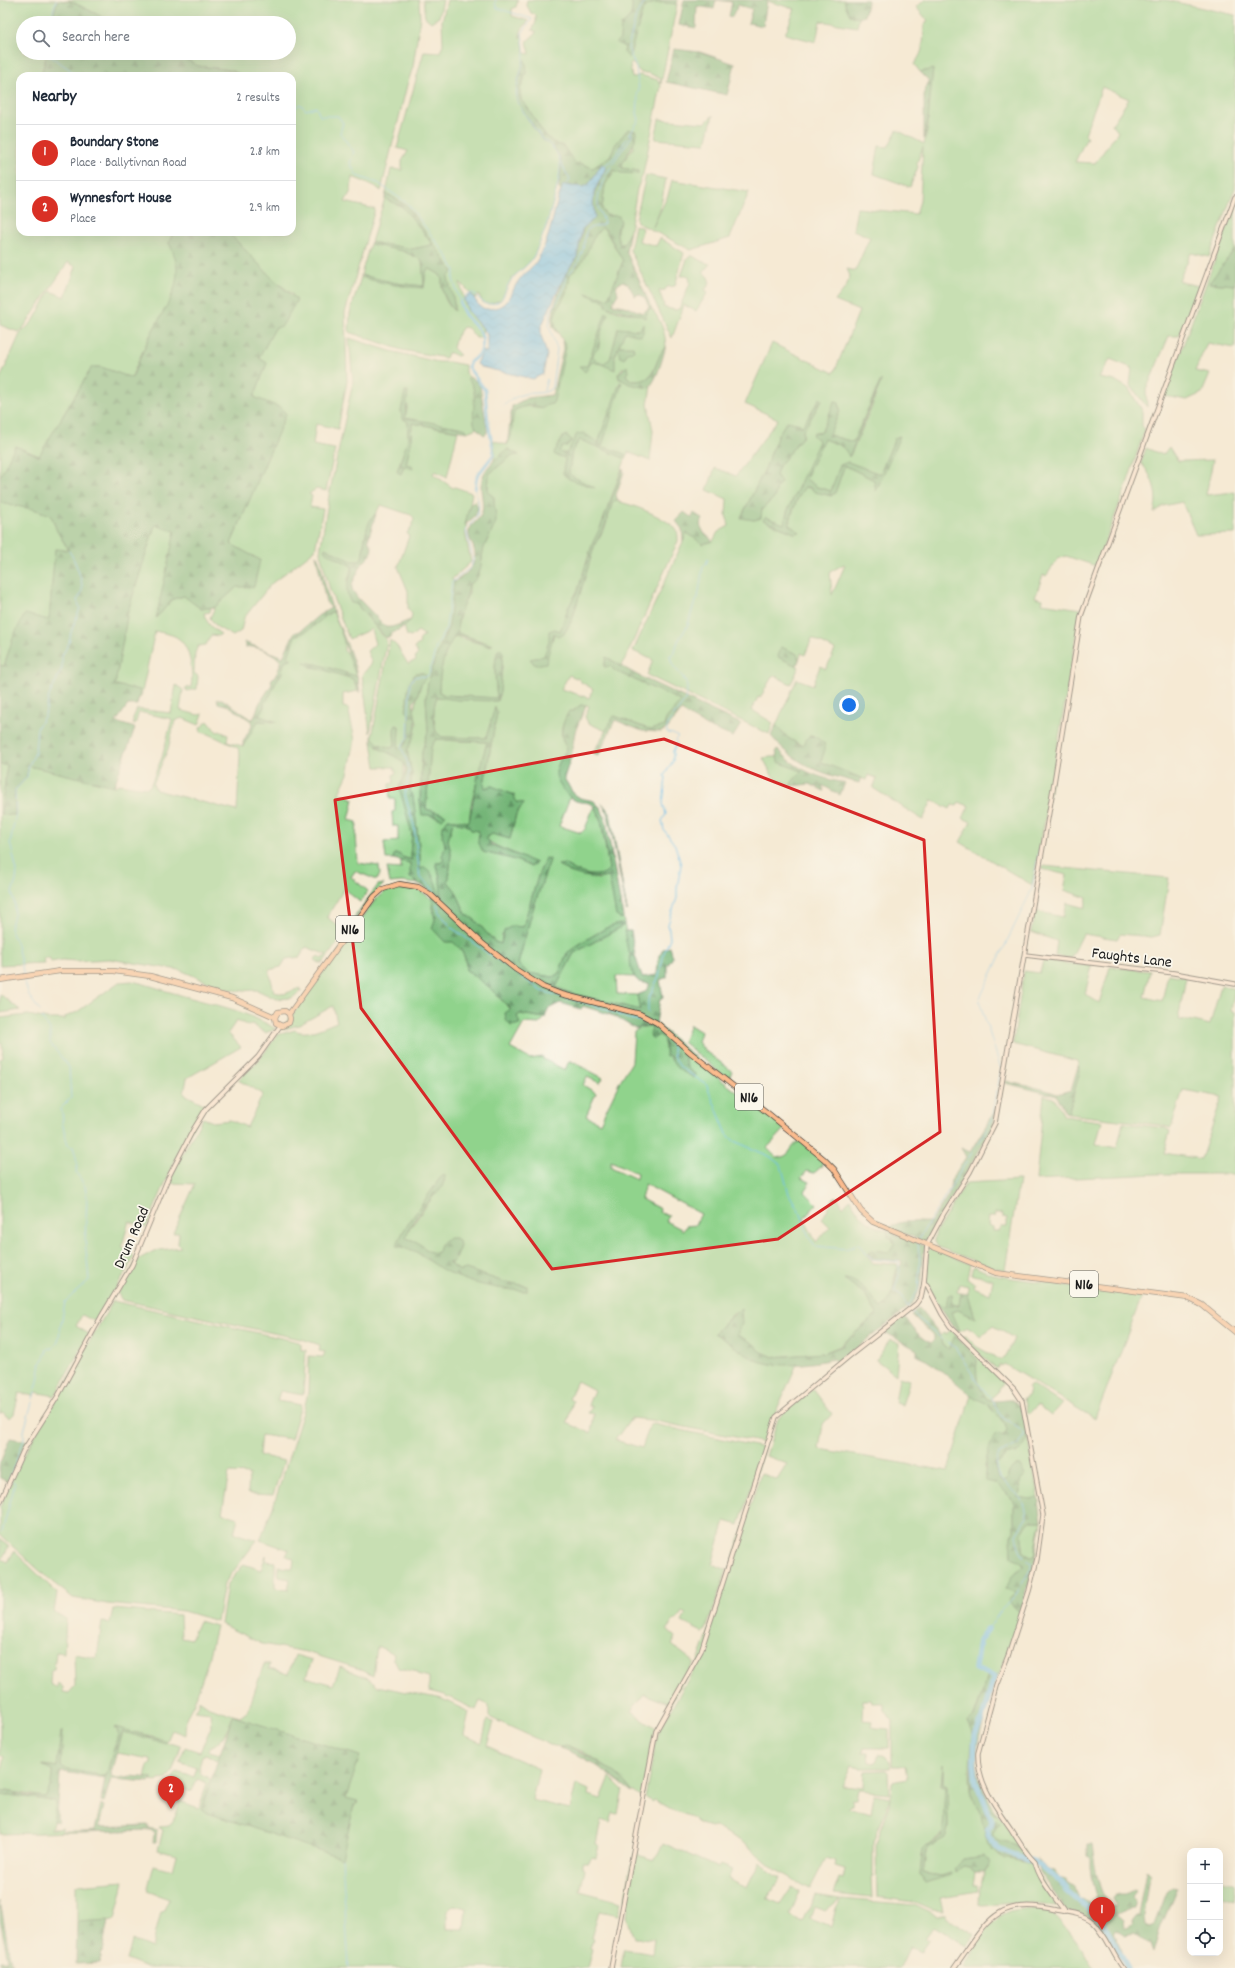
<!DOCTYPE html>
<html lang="en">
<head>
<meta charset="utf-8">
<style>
	body { margin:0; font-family:Dekko,sans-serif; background:#f2f2f3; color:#1f2937 }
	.controls { position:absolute; right:12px; bottom:12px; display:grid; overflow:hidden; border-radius:8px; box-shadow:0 4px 16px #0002 }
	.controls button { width:36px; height:36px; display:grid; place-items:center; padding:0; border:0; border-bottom:1px solid #e0e1e3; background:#fff; color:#1f2937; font:20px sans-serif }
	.you { position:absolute; left:849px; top:705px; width:14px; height:14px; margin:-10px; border:3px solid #fff; border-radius:50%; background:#1a73e8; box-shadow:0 0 0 6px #1a73e833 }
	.badge { display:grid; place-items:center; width:26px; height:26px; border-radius:50%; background:#d93025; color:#fff; font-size:13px; font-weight:700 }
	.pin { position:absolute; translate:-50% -33px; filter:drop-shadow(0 1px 2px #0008) }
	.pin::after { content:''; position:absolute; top:21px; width:14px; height:12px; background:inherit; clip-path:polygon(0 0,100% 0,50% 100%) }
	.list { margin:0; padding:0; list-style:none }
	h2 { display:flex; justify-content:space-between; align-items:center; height:52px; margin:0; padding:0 16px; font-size:17px }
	h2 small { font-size:13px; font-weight:400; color:#747a83 }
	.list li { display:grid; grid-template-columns:26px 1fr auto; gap:12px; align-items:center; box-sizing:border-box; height:56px; padding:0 16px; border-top:1px solid #e0e1e3 }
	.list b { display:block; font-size:15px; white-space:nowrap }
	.list p { margin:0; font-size:13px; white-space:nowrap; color:#747a83 }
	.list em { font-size:13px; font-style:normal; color:#747a83 }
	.icon { flex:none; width:22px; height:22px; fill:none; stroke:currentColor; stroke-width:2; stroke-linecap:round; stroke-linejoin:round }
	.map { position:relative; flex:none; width:1235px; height:1968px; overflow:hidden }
	.search { position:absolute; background:#fff; box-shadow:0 4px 16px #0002; left:16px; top:16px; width:280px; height:44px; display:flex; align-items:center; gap:10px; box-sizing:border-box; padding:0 14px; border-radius:22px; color:#747a83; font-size:15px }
	.panel { position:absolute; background:#fff; box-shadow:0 4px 16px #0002; left:16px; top:72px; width:280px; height:164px; border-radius:12px }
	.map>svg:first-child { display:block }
</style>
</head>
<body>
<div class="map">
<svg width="1235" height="1968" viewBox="0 0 1235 1968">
	<defs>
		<pattern id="forest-firs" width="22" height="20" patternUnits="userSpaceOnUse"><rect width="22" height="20" fill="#74b578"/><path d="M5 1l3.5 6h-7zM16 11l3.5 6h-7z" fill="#5e9262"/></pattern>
		<pattern id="water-waves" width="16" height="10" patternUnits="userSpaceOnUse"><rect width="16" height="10" fill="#71c0eb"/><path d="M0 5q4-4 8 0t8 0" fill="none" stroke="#61a4c9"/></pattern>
	</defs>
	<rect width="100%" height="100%" fill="#fbf7ec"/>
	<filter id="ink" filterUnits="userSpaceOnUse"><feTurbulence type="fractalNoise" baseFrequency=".025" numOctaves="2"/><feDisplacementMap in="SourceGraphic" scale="8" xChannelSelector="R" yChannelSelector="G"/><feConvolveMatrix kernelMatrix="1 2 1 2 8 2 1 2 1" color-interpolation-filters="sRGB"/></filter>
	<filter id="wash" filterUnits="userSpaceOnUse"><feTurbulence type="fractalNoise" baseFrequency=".012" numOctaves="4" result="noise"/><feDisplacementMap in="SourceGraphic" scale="16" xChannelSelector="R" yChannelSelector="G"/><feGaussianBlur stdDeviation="0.9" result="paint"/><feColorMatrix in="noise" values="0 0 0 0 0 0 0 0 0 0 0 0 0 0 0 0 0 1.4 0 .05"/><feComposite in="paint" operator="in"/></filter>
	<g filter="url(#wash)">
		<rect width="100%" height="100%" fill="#f5ead4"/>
		<g fill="#90d38c" stroke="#567854" fill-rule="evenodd">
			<path d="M 0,0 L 58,0 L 50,23 L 23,23 L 23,53 L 47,53 L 41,76 L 20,76 L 20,232 L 173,232 L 169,243 C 191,281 165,305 149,338 C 142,351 137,365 131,378 L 101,367 L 92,367 L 39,456 L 15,446 L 0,477 L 0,379 L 20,334 L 34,320 L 50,291 L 65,297 L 76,267 L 68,262 L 22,330 L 18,332 L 0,325 Z"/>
			<path d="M 68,0 L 419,0 L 420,18 L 413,67 L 407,85 L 381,191 L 375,186 L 352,177 L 351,191 L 345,202 L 375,209 L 345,313 L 347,381 L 338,429 L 316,424 L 313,445 L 335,449 L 326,491 L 316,489 L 309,494 L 312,496 L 310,507 L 323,509 L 315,550 L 271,584 L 244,618 L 241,631 L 233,636 L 217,627 L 210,618 L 215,607 L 237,587 L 260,560 L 231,544 L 286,414 L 281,408 L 254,397 L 267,363 L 259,358 L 293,295 L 271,277 L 228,232 L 292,232 L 292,76 L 242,76 L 232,70 L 198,66 L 175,53 L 289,53 L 289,23 L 114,23 Z"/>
			<path d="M 423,0 L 443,0 L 439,17 L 431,22 L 425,17 Z"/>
			<path d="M 447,0 L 518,0 L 516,7 L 512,9 L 512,16 L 529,21 C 524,26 519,31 520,39 L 522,33 L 524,53 L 530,54 L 527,41 L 536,33 L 536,31 L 532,30 L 536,22 L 536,15 L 531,13 L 526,4 L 527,0 L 631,0 C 635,9 631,21 621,25 L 620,39 L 627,41 L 624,51 L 629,58 L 643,9 C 652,0 664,3 677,4 L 661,84 L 660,78 L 648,73 L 641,73 L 632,63 L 630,65 L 632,78 L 640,75 L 658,80 L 661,86 L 643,174 L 637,189 L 630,230 L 624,244 L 620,244 C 616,235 615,230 621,222 L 606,215 L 602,209 L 605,185 L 615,170 L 638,171 L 622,168 L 622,163 L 634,147 L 628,129 L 615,145 L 610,156 L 593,168 L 579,163 L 576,165 L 563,146 C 540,141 536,114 521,100 L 520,89 L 524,80 L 524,60 L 517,88 L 517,99 L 537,132 L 555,150 L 561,161 L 560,176 L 547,225 L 534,256 L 529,263 L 512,278 L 501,300 L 489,304 L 483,303 L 479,295 L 475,298 L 460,282 C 465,304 465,312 483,328 L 481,338 L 476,338 L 468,328 L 463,327 L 456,337 L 453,348 L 460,355 L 457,356 L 451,353 L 448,353 L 446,358 L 402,350 L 349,332 L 350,313 L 361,277 L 389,284 L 424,288 L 426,271 L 430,269 L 439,274 L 442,278 C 441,291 445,303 454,311 C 455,298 450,289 448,277 L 453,272 L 407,206 L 386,193 L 391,169 L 402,170 L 402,161 L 408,151 L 397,148 L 424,51 L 440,52 L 443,44 L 442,21 Z"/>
			<path d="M 763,0 L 845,0 L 845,4 L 850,15 L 859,18 L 857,27 L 820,21 L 816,42 L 785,34 L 795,9 Z"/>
			<path d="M 925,0 L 1166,0 L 1235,15 L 1235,188 L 1209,257 L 1191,253 L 1179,280 L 1185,283 L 1199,286 L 1179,336 L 1169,336 L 1146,390 L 1147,407 L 1130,385 L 1132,368 L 1110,359 L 1099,378 L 1116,381 L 1128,388 L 1142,410 L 1142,426 L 1145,429 L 1127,484 L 1096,566 L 1066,556 L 1058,559 L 1046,576 L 1043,575 L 1035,597 L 1043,599 L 1042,603 L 1081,609 L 1044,825 L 1032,885 L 960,842 L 971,822 L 963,818 L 969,806 L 959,802 L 957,806 L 952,805 L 950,809 L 932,800 L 923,820 L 873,788 L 877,778 L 868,775 L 866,780 L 820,762 L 825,749 L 824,743 L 817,737 L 809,736 L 803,746 L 788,738 L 776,725 L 797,679 L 813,685 L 820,666 L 826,669 L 835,650 L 812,638 L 805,655 L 801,653 L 799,660 L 797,654 L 781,647 L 778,657 L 799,667 L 791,684 L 773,675 L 760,698 L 758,697 L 752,710 L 773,723 L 769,734 L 647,675 L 653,660 L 633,651 L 687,533 L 703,544 L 713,541 L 718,532 L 729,526 L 726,515 L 727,499 L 707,490 L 715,468 L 736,476 L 778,419 L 745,404 L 772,343 L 834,373 L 859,311 L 835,301 L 846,287 L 850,276 L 847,269 L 855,271 L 870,237 L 853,230 L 857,208 L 916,214 L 920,201 L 923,147 L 917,163 L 918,167 L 910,187 L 874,174 L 879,146 L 888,147 L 897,130 L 924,144 L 928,126 L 929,98 L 933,70 L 920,72 L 914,64 C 925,51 923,41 924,25 L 928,21 L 916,7 ZM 1102,87 L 1129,99 L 1112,124 L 1118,132 L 1095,163 L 1075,162 L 1087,137 L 1085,134 ZM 881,380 L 871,409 L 850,456 C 842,443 837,445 824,439 L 810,468 L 806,479 L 817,487 L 831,491 L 840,466 L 848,462 L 880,474 L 895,438 L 899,436 L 876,491 L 874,480 L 846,466 L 844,467 L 835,493 L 831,496 L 805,487 C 796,498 793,511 789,525 L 800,532 L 794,533 L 763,520 L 766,517 L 784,525 L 787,512 L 820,441 L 812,434 L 815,432 L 821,433 L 835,401 L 839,402 L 840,411 L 829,435 L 853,442 ZM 820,398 L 822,400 L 803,431 L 803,436 L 779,466 L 776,475 L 781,482 L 777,487 L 774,498 L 762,509 L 761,518 L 754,520 L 741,517 L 765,469 L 778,435 L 787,421 L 800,424 L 802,427 ZM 844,564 L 845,565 L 832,595 L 830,572 Z"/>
			<path d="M 713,115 L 706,143 L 655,139 L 659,119 L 705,123 Z"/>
			<path d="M 646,175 L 666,179 L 660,209 L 653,227 L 668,195 L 672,180 L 749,192 L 730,238 L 691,250 L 638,223 L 636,219 Z"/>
			<path d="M 385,198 C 390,203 396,203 401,206 C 406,210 431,241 432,245 L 412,249 L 371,242 Z"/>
			<path d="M 1235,206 L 1235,249 L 1209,283 L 1235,285 L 1235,348 L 1207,343 L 1195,371 L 1210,374 L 1202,393 L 1187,400 L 1164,396 Z"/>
			<path d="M 635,225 L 643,228 L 639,241 L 656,246 L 660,238 L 684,253 L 675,286 L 667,287 L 665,290 L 659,291 L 664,304 L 663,307 L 675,310 L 679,309 L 690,283 L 689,276 L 681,276 L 688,257 L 691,255 L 701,261 L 710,264 L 703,272 L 708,277 L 710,283 L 705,290 L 708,292 L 696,311 L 684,305 L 672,338 L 630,250 Z"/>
			<path d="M 602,228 L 605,230 L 623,261 L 608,299 L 599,296 L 610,309 L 619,312 L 642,315 L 649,309 L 652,309 C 661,321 665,331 666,346 C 654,359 656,383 635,381 C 627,380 626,374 623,367 L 618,374 L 619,379 L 648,388 L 651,386 L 648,404 L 653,431 L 650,461 L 628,452 L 601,526 L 591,548 L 578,590 L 568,608 L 560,632 L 555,629 L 544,657 L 531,659 L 542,664 L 555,633 L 559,637 L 572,620 L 595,544 L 605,528 L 613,501 C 628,502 662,516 674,527 C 678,530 678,536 678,541 L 622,666 L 606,657 L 615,671 L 682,701 L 666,719 L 664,726 L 651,730 L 615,716 L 606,731 L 588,723 L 585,717 L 589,706 C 579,700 564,719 562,728 C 560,736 563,742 567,749 C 553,768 554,780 570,797 L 559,826 L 581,833 L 585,829 L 594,806 L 601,821 L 609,869 C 600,882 574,872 565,864 L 569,872 L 598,879 L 609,877 L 621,919 L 623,917 L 634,977 L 616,976 L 617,994 L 637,995 L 640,1010 L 570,993 L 556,987 L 574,953 L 623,926 L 606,928 L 584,941 L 567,953 L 559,973 L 553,977 L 528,973 L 518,964 L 532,912 L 550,859 L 546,858 L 539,873 L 523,927 L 512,926 L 502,935 L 501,944 L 495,942 L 475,920 L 466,914 L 455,890 L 447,881 L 449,878 L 451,853 L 448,840 L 453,822 L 467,825 L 479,831 L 483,852 L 516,860 L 531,867 C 521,850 498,852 486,838 L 492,834 L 510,839 L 516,814 L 524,804 L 516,802 L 492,786 L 485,788 L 484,784 L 497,712 L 495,708 L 486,738 L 442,737 L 436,732 C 434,721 432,708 437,697 L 497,701 L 500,692 L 503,653 L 500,648 C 492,655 496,687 497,698 L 445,695 L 439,692 C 439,674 443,650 455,636 L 488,646 L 493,645 L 458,633 L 457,628 L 462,606 L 469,593 L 469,583 L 482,561 L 483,549 L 492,531 L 494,497 L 488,493 L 489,474 L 511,456 L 518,455 L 508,449 L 493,464 L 495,452 L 493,440 L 507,445 C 513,433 511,431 512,418 C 514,400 530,408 540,407 C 544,406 548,405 552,404 L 566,347 L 557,330 L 554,319 L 556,310 L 566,293 L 570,274 L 596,233 ZM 569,675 L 579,679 L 581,682 L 593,689 L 589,698 L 561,689 Z"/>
			<path d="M 370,244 L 403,251 L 422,260 L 424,286 L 396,283 L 361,275 Z"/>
			<path d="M 349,338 L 390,351 L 438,362 L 449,362 L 465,365 L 465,372 L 469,377 L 468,379 C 480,390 472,414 477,428 L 467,432 L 466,429 L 459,427 L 408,420 L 405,418 L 408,405 L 402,418 L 408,422 L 408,439 L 397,471 L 401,474 L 403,468 L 405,466 L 410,468 L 410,466 L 406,464 L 411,440 L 412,423 L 458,431 L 447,477 L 435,471 L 433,474 L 453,488 L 455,487 L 472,493 L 465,532 L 471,562 L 452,579 L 454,582 L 453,599 L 449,626 L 443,638 L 428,682 L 426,698 L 428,732 L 422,751 L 421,769 L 420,802 L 429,815 L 442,819 L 445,815 L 426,809 L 431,747 L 436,739 L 457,741 L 487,742 L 471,805 L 469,822 L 448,819 L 444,859 L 441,863 L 436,863 L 440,877 L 441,896 L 439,897 L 435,883 L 420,871 L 420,854 L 413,796 L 410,792 L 412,774 L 407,750 L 415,734 L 417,723 L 414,710 L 424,673 L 416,673 L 406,711 L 409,714 C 408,728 413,742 398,749 L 399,726 L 396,725 L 394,733 L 395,746 L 391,748 L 379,744 L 372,737 L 390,640 L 397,646 L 408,664 L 416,660 L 415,657 L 418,654 L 414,648 L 420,643 L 419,641 L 424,635 L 418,631 L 411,637 L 407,636 L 404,626 L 411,620 L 412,614 L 408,609 L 408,591 L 398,567 L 409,536 L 407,533 L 412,526 L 414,518 L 411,515 L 381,505 L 371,520 L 365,536 L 362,558 L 360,561 L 352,562 L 330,550 L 337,558 L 352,566 L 348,580 L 356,603 L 387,641 L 370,733 L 362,675 L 372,663 L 367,651 L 375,644 L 371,629 L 349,639 L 330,590 L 320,552 L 329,495 L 353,382 Z"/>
			<path d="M 1169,447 L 1178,461 L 1213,460 L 1206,495 L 1235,492 L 1235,534 L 1196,535 L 1182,502 L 1163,506 L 1154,513 C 1159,495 1153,476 1141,463 L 1146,448 L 1163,455 Z"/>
			<path d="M 0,503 L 33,509 L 51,515 L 57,531 L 69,551 L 55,549 L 49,621 L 14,635 L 4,666 L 0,665 Z"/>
			<path d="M 155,525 L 175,531 L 157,617 L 173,599 L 184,596 L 201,609 L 211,608 L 210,612 L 204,613 C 206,623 213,629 221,634 L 218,636 L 211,635 L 206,645 L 198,646 L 195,653 L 194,673 L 198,676 L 197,689 L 187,691 L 185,688 L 191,687 C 193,674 191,648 179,639 C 174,634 162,633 155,631 L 141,697 L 138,699 L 140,690 L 115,685 L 128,611 Z"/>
			<path d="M 331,612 L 334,613 L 344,641 L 344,651 L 348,654 L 356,676 L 316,664 L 311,667 L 318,668 L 353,679 L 358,691 L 343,694 L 343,707 L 348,708 L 355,740 L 348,774 L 339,793 L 354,799 L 349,820 L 357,822 L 356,836 L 358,863 L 379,866 L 380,874 L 377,880 L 355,871 L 351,877 L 368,891 L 360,902 L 344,889 L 327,917 L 344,931 L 378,885 L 384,884 L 370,898 L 323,963 L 319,963 L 314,959 L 319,956 L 321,959 L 327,955 L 306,947 L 300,957 L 286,959 L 281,967 L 269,970 L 274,992 L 284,994 L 300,988 L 301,991 L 292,998 L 276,999 L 257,990 L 240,991 L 222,988 L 180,970 L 166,968 L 109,959 L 77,961 L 62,960 L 51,962 L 50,958 L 43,958 L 44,963 L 0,965 L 0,765 L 7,765 L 1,814 L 15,815 L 15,790 L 26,778 L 29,766 L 116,786 L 118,784 L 147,788 L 150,786 L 162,757 L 172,719 L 139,712 L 135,725 L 133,724 L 133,718 L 137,709 L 171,713 L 176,685 L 183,690 L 180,710 L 198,715 L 203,714 L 199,725 L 182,718 L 175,721 L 168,749 L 153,784 L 156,790 L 237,811 L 240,754 L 238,748 L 209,734 L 201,732 L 200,728 L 208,721 L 217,732 L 220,731 L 228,735 L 227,742 L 243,746 L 258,721 L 275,721 L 259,716 L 264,707 L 264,703 C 273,695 273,682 282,674 L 283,666 L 286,660 L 291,659 L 288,657 L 295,636 L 305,632 Z"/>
			<path d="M 372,742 L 379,749 L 391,752 L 404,763 L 404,778 L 399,786 L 412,834 L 410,855 L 413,860 L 394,855 L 393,859 L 386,859 L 384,842 L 398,841 L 398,826 L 393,826 L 392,812 L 395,811 L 395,799 L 390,799 L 389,784 L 394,783 L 393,775 L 396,773 L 394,767 L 376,767 Z"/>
			<path d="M 770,757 L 778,757 L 779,762 L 802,771 L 792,782 L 791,786 L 773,777 L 763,758 Z"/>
			<path d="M 401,861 L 410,863 L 414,881 L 419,884 L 401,882 L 390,883 L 387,868 L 401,869 Z"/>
			<path d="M 1043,866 L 1169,878 L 1160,935 L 1152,937 L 1120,934 L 1117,939 L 1083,934 L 1071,958 L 1055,956 L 1057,941 L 1031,932 L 1035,911 L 1063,917 L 1067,903 L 1085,908 L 1087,898 L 1064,890 L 1067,875 L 1042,869 Z"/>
			<path d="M 403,887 L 419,890 L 432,899 C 433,906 433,916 436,921 C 446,939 468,947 466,970 L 488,986 L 517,1016 L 520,1014 L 545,1018 L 539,1024 L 524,1023 L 510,1048 L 530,1059 L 543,1057 L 543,1059 L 565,1070 L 569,1061 L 571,1061 L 603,1078 L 600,1083 L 587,1077 L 583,1085 L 596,1093 L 586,1116 L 600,1123 L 620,1081 L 632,1062 L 634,1032 L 641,1027 L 653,1026 L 663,1038 L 666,1053 L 672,1061 L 694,1078 L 695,1074 C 686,1068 683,1064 686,1053 L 690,1056 L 785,1129 L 767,1148 L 777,1158 C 792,1157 789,1146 800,1141 L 823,1160 L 821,1167 L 814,1173 L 807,1171 L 801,1178 L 810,1182 L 804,1191 L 817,1204 L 804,1218 L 816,1242 L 830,1227 L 822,1219 L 834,1198 L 838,1198 L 843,1207 L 850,1199 C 862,1218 865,1224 887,1230 L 888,1237 L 892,1238 L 894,1244 L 889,1252 L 872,1250 L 867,1256 L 873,1263 L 897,1264 L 898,1268 C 889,1283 899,1297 881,1308 C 870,1296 863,1282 845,1279 L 865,1294 L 877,1314 L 840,1346 L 823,1353 L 774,1357 L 760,1351 L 754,1344 L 737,1335 L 742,1324 L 735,1312 L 714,1333 L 756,1360 L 771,1364 L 797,1364 L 774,1416 L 765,1443 L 650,1420 L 631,1418 L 615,1440 L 642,1448 L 650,1425 L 653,1424 L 764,1448 L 739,1525 L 725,1521 L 712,1564 L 727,1570 L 706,1630 L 702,1632 L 682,1622 L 686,1614 L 682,1612 L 677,1620 L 675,1619 L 667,1629 L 676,1637 L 672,1645 L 694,1662 L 670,1704 L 644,1694 L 631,1711 L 655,1727 L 641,1797 C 632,1792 630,1787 623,1780 C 616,1772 586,1752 577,1749 C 568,1745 560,1748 550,1745 L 489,1717 L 489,1705 L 480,1701 L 476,1710 L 444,1695 L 429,1691 L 429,1677 L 417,1674 L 417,1672 L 398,1668 L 395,1660 L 393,1659 L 394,1654 L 377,1646 L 377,1647 L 373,1676 L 360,1669 L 306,1652 L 262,1644 L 221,1624 L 227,1585 L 244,1564 L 261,1570 L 266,1555 L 266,1561 L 275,1562 L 275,1588 L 288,1590 L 290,1579 L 279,1577 L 278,1566 L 285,1568 L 293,1568 L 294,1558 L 286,1556 L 289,1550 L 260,1540 L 273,1507 L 304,1409 L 308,1392 L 309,1356 L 323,1357 L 325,1352 L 319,1351 L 320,1345 L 305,1340 L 122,1300 L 118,1294 L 137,1260 L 154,1251 L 181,1247 L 178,1244 L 179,1233 L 173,1233 L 195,1184 L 169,1183 L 178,1161 L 203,1118 L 213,1122 L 230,1120 L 247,1127 L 263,1094 L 238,1080 L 259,1060 L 277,1035 L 295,1030 C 307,1037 325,1026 337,1022 L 333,1006 L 299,1025 L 281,1030 L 375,900 C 384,891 391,888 403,887 ZM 611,1161 L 637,1173 L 636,1179 L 611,1167 ZM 445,1180 L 408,1231 L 405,1239 C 409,1239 412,1240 415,1241 C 424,1245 427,1255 438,1252 L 440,1244 L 460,1246 L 454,1262 L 448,1262 L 460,1271 L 466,1269 L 501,1281 L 527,1286 L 523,1291 C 476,1284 435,1273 401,1238 C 409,1216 430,1198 445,1180 ZM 645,1184 L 701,1214 L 695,1225 L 686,1226 L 683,1230 L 666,1221 L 669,1216 L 659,1212 L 660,1209 L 641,1199 ZM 577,1381 L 594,1390 L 588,1405 L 592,1407 L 588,1413 L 594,1414 L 591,1433 L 567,1423 L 573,1401 L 569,1398 Z"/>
			<path d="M 1043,961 L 1092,966 L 1085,994 L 1099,1003 L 1110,967 L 1150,971 L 1144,997 L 1162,1001 L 1168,974 L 1186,977 L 1178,1020 L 1194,1021 L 1210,1025 L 1221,985 L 1235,989 L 1231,1010 L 1235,1012 L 1235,1174 L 1156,1174 L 1036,1180 L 1044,1095 L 1055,1099 L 1064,1116 L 1099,1121 L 1102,1122 L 1096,1144 L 1117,1148 L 1123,1123 L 1165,1128 L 1170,1131 L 1164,1153 L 1201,1159 L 1222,1097 L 1183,1090 L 1171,1128 L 1160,1125 L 1068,1114 L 1080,1071 L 1077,1061 L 1013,1044 L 1024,971 L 1040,973 Z"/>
			<path d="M 132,981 C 148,984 161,990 177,994 C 214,1005 243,1009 276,1029 L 265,1033 L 252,1024 L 248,1026 L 237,1020 L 228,1033 L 241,1047 L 187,1078 L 184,1094 L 206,1105 L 178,1153 L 146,1228 L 129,1221 L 122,1246 L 134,1256 L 132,1262 L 97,1320 L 94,1321 L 82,1315 L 76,1326 L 89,1334 L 55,1396 L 35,1392 L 34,1396 L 19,1393 L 14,1414 L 10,1418 L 6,1416 L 4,1413 L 1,1412 L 0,1414 L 0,1059 L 3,1058 L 2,1044 L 0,1043 L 0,1018 L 28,1015 L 48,1019 L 65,1019 L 65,1017 L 77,1012 L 119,982 Z"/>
			<path d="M 0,994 L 20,1010 L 0,1013 Z"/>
			<path d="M 690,1025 L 701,1032 L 698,1042 L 705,1051 L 732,1071 L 729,1077 L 719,1072 L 683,1042 Z"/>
			<path d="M 1019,1180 L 1005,1270 L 991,1267 L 938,1247 L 934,1240 L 936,1232 L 966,1183 ZM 995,1213 L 1002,1214 L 1002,1217 L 1007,1218 L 1007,1227 L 1001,1227 L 999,1231 L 993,1231 L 993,1227 L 988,1225 L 989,1217 L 994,1217 Z"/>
			<path d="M 931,1248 L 970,1264 L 967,1279 L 975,1283 L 974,1287 L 990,1294 L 993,1280 L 971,1274 L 973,1266 L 997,1276 L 1142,1296 L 1095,1419 L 1004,1364 L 1002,1366 L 1000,1365 L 996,1369 L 962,1337 L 966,1336 L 977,1347 L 1001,1360 L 1006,1357 L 1014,1338 L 993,1326 L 980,1337 L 972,1329 L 968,1327 L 959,1331 L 950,1312 L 953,1312 L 958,1310 L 975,1318 L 968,1294 L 968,1286 L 959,1284 L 957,1292 L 961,1293 L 959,1305 L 953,1305 L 952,1295 L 947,1307 L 938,1305 C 924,1280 924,1280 928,1251 Z"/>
			<path d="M 113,1301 L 299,1342 L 301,1344 L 301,1350 L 306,1350 L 303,1395 L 280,1391 L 277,1401 L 301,1405 L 291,1439 L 261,1435 L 259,1455 L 284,1461 L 273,1495 L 251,1494 L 248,1492 L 249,1474 L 229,1473 L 222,1513 L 238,1518 L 234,1533 L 257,1540 L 224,1584 L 217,1621 L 183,1611 L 107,1604 L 73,1598 L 51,1581 L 0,1535 L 0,1507 L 21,1460 Z"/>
			<path d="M 951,1330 L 1004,1382 L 998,1392 L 989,1400 C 976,1391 976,1374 977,1360 L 955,1336 L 949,1350 L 942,1345 L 940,1336 L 944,1333 L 946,1334 Z"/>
			<path d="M 890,1340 L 899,1343 L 896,1375 L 876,1360 Z"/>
			<path d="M 899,1377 L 910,1380 L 902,1405 L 895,1403 Z"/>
			<path d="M 1031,1384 L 1062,1404 L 1051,1416 L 1038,1405 L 1028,1414 L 1023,1399 L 1029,1395 L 1028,1387 Z"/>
			<path d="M 813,1389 L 832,1414 L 823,1424 L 819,1449 L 948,1471 L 971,1395 L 988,1404 C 992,1413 1006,1420 1007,1430 L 990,1452 L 984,1468 L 996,1483 L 1014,1501 L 1014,1530 L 1011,1536 L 1012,1556 L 1023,1563 L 1023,1567 L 1016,1571 L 1006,1589 L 1016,1592 L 1008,1601 L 1021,1613 L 999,1675 L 988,1676 L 971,1724 L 973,1732 C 971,1753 968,1775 972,1796 C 974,1804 980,1808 982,1815 C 986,1833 986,1845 1002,1857 C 1005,1859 1026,1862 1031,1864 L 1057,1906 L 1019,1903 L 981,1905 L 979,1904 C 980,1891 979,1875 988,1866 L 985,1856 L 962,1859 L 955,1869 L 956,1872 L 963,1866 L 969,1867 L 975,1872 L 973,1886 L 977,1886 L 978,1891 L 940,1897 L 943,1911 L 932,1910 L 913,1902 L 877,1897 L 876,1842 L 890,1806 L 892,1782 L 908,1779 L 906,1766 L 892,1766 L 892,1720 L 885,1710 L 885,1703 L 872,1703 L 871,1700 L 863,1700 L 862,1720 L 873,1721 L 872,1726 L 876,1728 L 889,1729 L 889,1748 L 864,1748 L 863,1753 L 868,1753 L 869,1762 L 876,1763 L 879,1754 L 883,1754 L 890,1761 L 889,1768 L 861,1768 L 851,1766 L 842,1786 L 864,1788 L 865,1771 L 886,1770 L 888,1772 L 889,1793 L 859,1790 L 857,1799 L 853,1799 L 852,1805 L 848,1808 L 871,1814 L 874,1794 L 890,1797 L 887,1810 L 873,1840 L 873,1876 L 871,1876 L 872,1898 L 833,1894 L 839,1878 L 843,1879 L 845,1869 L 835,1866 L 836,1861 L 826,1858 L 810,1889 L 776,1870 L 742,1841 L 715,1827 L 710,1828 L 697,1822 L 692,1817 L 675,1811 L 655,1800 L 652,1802 L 645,1798 L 658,1732 L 698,1662 L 712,1623 L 761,1473 L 777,1480 L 787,1464 L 766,1456 L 778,1419 L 784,1412 ZM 943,1770 L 943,1784 L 947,1786 L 948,1829 L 945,1838 C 921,1850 928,1849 923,1873 L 941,1876 L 951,1873 L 926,1883 L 920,1874 L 922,1855 L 926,1847 L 943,1833 L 945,1787 L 941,1786 Z"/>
			<path d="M 1028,1434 L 1038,1497 L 1031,1499 L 1016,1497 L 1021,1493 L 1020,1481 L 1009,1471 L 1007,1480 L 1003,1483 C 997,1477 995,1471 995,1463 L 1002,1461 L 1008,1454 L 1016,1453 L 1027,1441 Z"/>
			<path d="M 1030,1521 L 1042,1521 L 1035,1556 L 1031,1557 L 1024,1553 L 1021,1533 Z"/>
			<path d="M 0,1539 L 9,1546 L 2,1559 L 8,1562 L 14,1551 L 57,1593 L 54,1612 L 66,1619 L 64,1653 L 56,1652 L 54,1669 L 51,1670 L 50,1684 L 57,1688 L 58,1684 L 63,1687 L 63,1692 L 69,1693 L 75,1686 L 74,1654 L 97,1658 L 102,1622 L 110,1623 L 113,1609 L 180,1615 L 181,1637 L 191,1639 L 199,1621 L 216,1626 L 207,1664 L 194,1703 L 186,1718 L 185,1735 L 172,1730 L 167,1741 L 152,1736 L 117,1729 L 118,1735 L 106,1776 L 63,1769 L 61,1766 L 62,1731 L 61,1732 L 57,1767 L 44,1765 L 52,1770 C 53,1779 50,1790 45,1797 L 0,1790 L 0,1775 L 4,1757 L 0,1755 Z"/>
			<path d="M 295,1655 L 312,1660 L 306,1677 L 333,1685 L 340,1667 L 366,1677 L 377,1686 L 442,1699 L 469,1712 L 464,1735 L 482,1743 L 487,1720 L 494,1722 L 487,1746 L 539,1769 L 532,1800 L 570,1809 L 576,1784 L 589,1790 L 588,1795 L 601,1799 L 610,1777 L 623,1790 L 618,1813 L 613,1812 L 610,1823 L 601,1820 L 596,1844 L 599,1845 L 596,1858 L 591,1857 L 589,1862 L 583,1862 L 583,1867 L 585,1870 L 580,1891 L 621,1902 L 618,1915 L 599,1911 L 591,1938 L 593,1939 L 590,1948 L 593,1949 L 588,1968 L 147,1968 L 127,1960 L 132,1940 L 152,1948 L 161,1912 L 163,1912 L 169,1899 L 147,1891 L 154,1865 L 172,1870 L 176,1855 L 158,1850 L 163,1830 L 158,1827 L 169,1826 C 175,1819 179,1810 179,1801 L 199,1808 L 207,1783 L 197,1779 L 192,1791 L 175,1785 L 172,1781 L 176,1772 L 194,1777 L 197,1767 L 179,1761 L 185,1747 L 200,1752 L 211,1727 L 210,1712 L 194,1710 L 199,1704 L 199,1700 L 209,1707 L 240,1717 L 248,1711 L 264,1664 L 270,1664 L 269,1669 L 288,1674 ZM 233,1716 L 359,1756 L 346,1798 L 358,1802 L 354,1805 L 341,1857 L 208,1813 L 202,1809 L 211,1781 L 208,1777 L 201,1775 C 198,1768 200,1763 202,1756 L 206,1754 L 218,1761 L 220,1754 L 209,1751 L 210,1747 C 223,1742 228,1729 233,1716 ZM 454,1905 L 466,1908 L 464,1929 L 447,1929 L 447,1911 Z"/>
			<path d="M 123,1732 L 181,1746 L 172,1772 L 167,1779 L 159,1780 L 157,1782 L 151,1780 L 152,1778 L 145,1778 L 148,1766 L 151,1764 L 151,1759 L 117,1753 Z"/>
			<path d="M 0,1794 L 54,1801 C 57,1807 54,1824 50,1829 L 59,1829 L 62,1827 L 62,1831 L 81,1831 L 80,1832 L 0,1834 Z"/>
			<path d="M 991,1809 L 1000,1817 L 1026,1854 C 1016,1846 998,1846 992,1834 L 999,1823 L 994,1827 L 984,1810 Z"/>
			<path d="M 663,1843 L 718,1868 L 720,1865 L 732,1870 L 728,1879 L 747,1888 L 760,1861 L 774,1875 L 780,1878 L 767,1899 L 780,1905 L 792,1887 L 800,1891 L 790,1915 L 803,1922 L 815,1895 L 840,1899 L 825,1911 L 814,1907 L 810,1919 L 831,1927 L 836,1908 L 841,1899 L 914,1905 L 937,1916 L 946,1914 L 946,1917 L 975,1935 L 967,1946 L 934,1926 L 925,1938 L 929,1940 L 920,1952 L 910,1947 L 900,1968 L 621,1968 L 624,1949 L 652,1954 L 654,1939 L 634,1938 L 627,1917 L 628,1907 L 625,1898 L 634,1854 L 655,1860 Z"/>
			<path d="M 1220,1879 L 1235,1883 L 1235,1901 L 1220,1896 Z"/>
			<path d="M 124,1881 L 115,1920 L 77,1922 L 77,1885 Z"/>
			<path d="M 1022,1909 C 1031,1910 1044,1909 1053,1914 C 1061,1919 1089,1958 1094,1968 L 964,1968 C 977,1943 989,1911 1022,1909 Z"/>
		</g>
		<g fill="url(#forest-firs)" stroke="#48684a" fill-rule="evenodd">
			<path d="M 58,0 L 73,2 L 114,23 L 50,23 Z"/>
			<path d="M 631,0 L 639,0 L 640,4 L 646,0 L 678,0 L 677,4 C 663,3 653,0 643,9 L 629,58 L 624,52 L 626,45 L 624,47 L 616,42 L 620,39 L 621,25 C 631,20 634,10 631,0 Z"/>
			<path d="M 684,0 L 763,0 L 767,1 L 763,26 L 748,23 L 752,9 L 738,5 L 732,17 L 729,16 L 732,2 L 716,0 L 714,9 L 697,6 L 696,28 L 679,25 Z"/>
			<path d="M 845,0 L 868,0 L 864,16 L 859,18 L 850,15 L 845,4 Z"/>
			<path d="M 674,49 L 700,52 L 735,64 L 727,95 L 666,82 Z"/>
			<path d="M 47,53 L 175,53 L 198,66 L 232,70 L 242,76 L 41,76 Z"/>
			<path d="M 524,59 C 531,70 522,79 520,90 C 520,93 521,96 521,100 C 536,114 540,141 563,146 L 576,164 L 579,163 L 593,168 L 610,156 L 615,145 L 628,129 L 636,131 C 637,148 623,154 622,168 L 638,171 L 638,174 L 621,173 L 614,170 L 605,185 L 602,209 L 606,215 L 619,216 L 621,222 C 615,230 616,235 620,244 L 624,244 L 630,230 L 626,251 L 652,309 L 649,309 L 645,318 C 638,312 617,312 606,306 L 607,303 L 603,300 L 597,299 L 585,293 L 608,299 L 623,261 L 606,230 L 602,228 C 587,240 588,264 570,274 C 569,280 569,287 566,292 C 560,310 549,311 558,333 L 553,328 L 552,320 L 555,303 L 566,273 L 577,257 L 583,228 L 595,218 C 590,189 596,191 606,167 L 602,164 C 597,170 591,186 583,187 C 576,188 570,184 563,185 L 561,191 L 559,189 C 559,179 563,168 560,158 C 557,149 550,145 543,140 C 538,136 518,105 517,99 C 515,85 521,72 524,59 ZM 623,281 L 628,284 L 635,296 L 639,294 L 645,298 L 649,307 L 643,313 C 634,310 624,304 614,305 L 613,302 L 618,294 L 616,286 Z"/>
			<path d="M 933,69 C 930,93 930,116 924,139 L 924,92 L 929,81 L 920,72 Z"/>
			<path d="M 386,193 L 407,206 L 453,272 L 448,277 C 450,290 455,297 454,311 C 446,301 441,292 442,278 L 439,274 L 430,269 L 426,271 L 424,288 C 402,287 381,283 361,277 L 361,275 L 396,283 L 424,286 L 422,260 L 403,251 L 370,244 L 371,242 L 412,249 L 432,245 C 431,241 406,210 401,206 C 396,203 390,202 385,198 Z"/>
			<path d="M 173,232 L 228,232 L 271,277 L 297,300 L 282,326 L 275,328 L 259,358 L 267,363 L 254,397 L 281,408 L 286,414 L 231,544 L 260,560 L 254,587 L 237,587 L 215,607 L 201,609 L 184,596 L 173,599 L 156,618 L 175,531 L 155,525 L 128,611 L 115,685 L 140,690 L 137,705 L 128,705 L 116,722 L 135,728 L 114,786 L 29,766 L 26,778 L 15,790 L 15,815 L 1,814 L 7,765 L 0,765 L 0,665 L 4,666 L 14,635 L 25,614 L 49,620 L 55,549 L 69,550 L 57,531 L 51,515 L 33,509 L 0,503 L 0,477 L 15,446 L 39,456 L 92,367 L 101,367 L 132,378 C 137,365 143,351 149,338 C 165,305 190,282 169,243 Z"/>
			<path d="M 1235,249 L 1235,285 L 1209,283 Z"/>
			<path d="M 606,312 L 608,314 L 600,335 L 599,348 C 594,351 592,354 594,359 L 604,363 L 610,359 L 618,328 L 639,330 L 643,324 L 643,332 L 641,336 L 625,332 L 619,346 L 633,346 L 634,351 L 628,352 L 624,359 L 620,357 L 618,348 L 615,355 L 615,370 L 601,364 L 592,362 L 585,372 L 579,366 L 587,366 Z"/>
			<path d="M 562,341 L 565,343 L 566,347 L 554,401 L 552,404 L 547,405 L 543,408 L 529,405 L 515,410 C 510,422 515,434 507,445 L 512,406 L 527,398 L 552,395 L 563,349 Z"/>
			<path d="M 666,346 C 663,356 657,382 648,388 L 629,384 L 619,378 L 618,374 L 627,366 L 628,372 L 626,375 L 631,381 C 659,383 652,362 666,346 Z"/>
			<path d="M 469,377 L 476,381 L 480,386 L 487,428 L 487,433 L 484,435 C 482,433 478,430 476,428 C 468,415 482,391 467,379 Z"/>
			<path d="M 881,380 L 881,382 L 849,457 C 844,444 835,444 824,439 L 810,468 L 806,479 L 817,487 L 831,491 L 840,465 L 848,462 L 880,474 L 895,438 L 900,436 L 876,491 L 874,480 L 846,466 L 844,467 L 835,493 L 831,496 L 815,492 L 809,487 L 805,487 C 796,498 792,511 789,525 L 800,532 L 794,533 L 763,520 L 765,517 L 784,524 L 787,512 L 819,441 L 812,435 L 814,432 L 821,433 L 835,401 L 839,402 L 840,411 L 829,435 L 853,442 Z"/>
			<path d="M 620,382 L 622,383 L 602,446 L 625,454 L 624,458 L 580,440 L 572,451 L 569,473 L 572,476 L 595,488 L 569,479 L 563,474 L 565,458 L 555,455 L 554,453 L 563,437 L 566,435 L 572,440 L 567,446 L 562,447 L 559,451 L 562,453 L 567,453 L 577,434 L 584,433 L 598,443 Z"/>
			<path d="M 405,392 L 408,392 L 405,418 L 459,427 L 466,429 L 467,432 L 412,423 L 411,440 L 406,464 L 412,465 L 413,469 L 405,466 L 403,468 L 401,474 L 397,472 L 408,439 L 408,422 L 402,418 L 401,411 Z"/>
			<path d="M 820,398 L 822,400 L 803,431 L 803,436 L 779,466 L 776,475 L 781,482 L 777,487 L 774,498 L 762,509 L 761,518 L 754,520 L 741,518 L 765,469 L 778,435 L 787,421 L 800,424 L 802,427 Z"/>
			<path d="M 508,449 L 519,455 L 511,456 L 489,474 L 488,492 L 494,497 C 493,505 497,514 496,522 C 493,531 487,538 484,548 C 480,560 484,578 469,584 C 469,600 454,616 458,633 L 492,645 L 488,646 L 461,636 L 455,636 C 444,650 439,674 439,692 L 444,695 L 497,698 C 496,687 492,656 500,648 L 503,653 L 500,692 L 497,701 L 457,700 L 437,697 C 432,708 434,721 436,732 L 442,737 L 486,738 L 495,707 L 497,713 L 484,784 L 485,788 L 492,786 L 514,795 L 516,802 L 524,803 L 516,814 L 510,839 L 492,834 L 486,838 L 492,845 L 536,863 L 531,867 L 516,860 L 483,852 L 478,841 L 479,831 L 471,830 L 467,825 L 453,822 L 448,840 L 451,853 L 449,878 L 447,881 L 455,890 L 466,914 L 475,920 L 495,942 L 501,944 L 504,931 L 512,926 L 523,927 L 539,873 L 546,858 L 550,860 L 532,912 L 518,964 L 528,973 L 553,977 L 559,973 L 567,953 L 584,941 L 606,928 L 621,923 L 623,924 L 623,926 L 574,953 L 556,987 L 559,990 L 640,1010 L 637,995 L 645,992 L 650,984 C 647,983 642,983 640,982 C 631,978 629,962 631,954 L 628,951 L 624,931 L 631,931 L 635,955 L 642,977 L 657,975 L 658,960 L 663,949 L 670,947 L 673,957 L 667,966 L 667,977 L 660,980 L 663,997 L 660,999 L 656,1023 L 700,1062 L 696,1061 L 686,1054 C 683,1064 687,1069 695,1074 L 694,1078 C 683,1071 675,1071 670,1056 L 666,1057 L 665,1046 L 663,1038 L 659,1035 L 653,1039 L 650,1036 L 652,1026 L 641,1027 L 636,1029 L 614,1016 L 583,1006 L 581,1009 L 560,1003 L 548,1009 L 545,1018 L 520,1014 L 517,1016 L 520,1024 L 511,1026 L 506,1020 L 505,1013 L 511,1009 L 488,986 L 466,970 C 467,957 463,951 453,942 L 445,942 L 432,928 L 435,920 L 432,892 L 410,878 L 410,863 L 393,859 L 394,854 L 399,854 L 404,858 L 412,860 L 410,855 L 412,834 L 399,786 C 421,757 385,757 372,742 L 372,737 L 379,744 L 391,748 L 395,746 L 394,729 L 396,725 L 399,726 L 398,749 C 413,743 408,727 409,714 L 406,711 C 408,697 406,683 416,673 L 424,673 L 426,675 L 425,679 C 417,686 420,696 413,703 C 417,724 418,731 407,750 L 412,774 L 410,792 L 413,796 L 420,854 L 420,870 L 424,867 C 435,872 436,887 440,897 L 441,896 L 440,877 L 436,863 L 441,863 L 444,859 L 442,856 C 445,849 446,843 442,836 L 443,826 L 448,819 L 469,822 L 479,770 L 487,742 L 436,739 L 431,747 L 426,809 L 446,815 L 442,819 L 429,815 L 422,815 L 420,802 L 422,751 L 428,731 L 426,698 L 428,682 L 436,657 L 449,626 L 454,582 C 467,574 480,564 473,546 C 471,542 468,536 469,531 C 470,525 480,520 482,512 C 484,503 481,496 481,487 C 481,470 495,459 508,449 Z"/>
			<path d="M 623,469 L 624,472 L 616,495 L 618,501 L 613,501 L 604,528 L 595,544 L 572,620 L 564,634 L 559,637 L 554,633 L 546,663 L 535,665 L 530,659 L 544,656 L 549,641 L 549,631 L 555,629 L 560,631 L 568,608 L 578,590 L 593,542 L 601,526 Z"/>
			<path d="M 475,500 L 478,508 L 475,516 L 465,525 L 469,506 Z"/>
			<path d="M 684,512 L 692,518 L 694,513 L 703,519 L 700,525 L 704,533 L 713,541 L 703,544 L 687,533 L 683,542 L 682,529 L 676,521 Z"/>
			<path d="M 376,514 L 368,540 L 372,547 L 371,555 L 362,564 L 352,584 L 352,589 L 357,597 L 386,627 C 395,628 402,622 411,620 L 402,628 L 391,634 L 391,636 L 386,638 L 356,604 L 351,603 C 342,587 351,581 352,566 L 324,551 L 325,548 L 352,561 L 360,561 L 362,558 C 365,545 364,522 376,514 Z"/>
			<path d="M 316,555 C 321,558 325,587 328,596 C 338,628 357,658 360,693 L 353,679 L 318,668 L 311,667 L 304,662 L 316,664 L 356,676 L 334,613 L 331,612 L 310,629 L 295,636 L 288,657 L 292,659 L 286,660 L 283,666 L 282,674 C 273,682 273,695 264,703 L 264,707 L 259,716 L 277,722 L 258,721 L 243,746 L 243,742 L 252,725 L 251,721 L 229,706 L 218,703 L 217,699 L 222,699 L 253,720 L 259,704 L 272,684 L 271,680 L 277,673 L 281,662 C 276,653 255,645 245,647 L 244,642 L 283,657 L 294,633 L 300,631 L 319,615 L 331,608 L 326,602 Z"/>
			<path d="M 781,647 L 797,654 L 799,660 L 797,666 L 778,657 Z"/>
			<path d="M 606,657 L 639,676 L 741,724 L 733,737 L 706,726 L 681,711 L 668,728 L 661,732 L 642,731 L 615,720 L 598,756 L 593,753 L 614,716 L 651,730 L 664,726 L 666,719 L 681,701 L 615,671 L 611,666 L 604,667 Z"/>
			<path d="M 580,705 L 586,705 L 575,732 L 571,757 L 564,778 L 573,793 L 580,798 L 594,801 L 601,808 L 606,822 L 623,917 L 621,919 L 616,916 L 609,877 C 590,879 574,876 558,865 L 565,864 C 574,872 600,882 609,869 C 606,852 605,820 594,806 C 589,801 582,803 576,801 C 567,797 555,782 556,772 C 558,763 562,756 567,749 C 559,735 561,725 569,711 L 574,711 Z"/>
			<path d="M 776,725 L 788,738 L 802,746 L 809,736 L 817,737 L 824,743 L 825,749 L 821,762 L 861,778 L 859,783 C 821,773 798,767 771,736 Z"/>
			<path d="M 778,749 C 796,770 819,778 845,783 L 840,795 L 822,785 L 824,791 L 810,784 L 791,786 L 792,782 L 802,771 L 778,762 L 776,750 Z"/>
			<path d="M 602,803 L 610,813 L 627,911 L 608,814 Z"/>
			<path d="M 1078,1066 L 1080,1071 L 1068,1114 L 1065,1112 L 1057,1096 L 1005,1083 L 1006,1081 C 1023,1086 1041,1087 1057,1094 L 1071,1090 Z"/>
			<path d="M 996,1109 L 993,1127 L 926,1242 L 889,1228 C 903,1218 916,1223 931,1222 L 949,1194 L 951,1180 L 966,1157 L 961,1148 L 970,1152 Z"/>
			<path d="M 445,1174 C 445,1182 441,1192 433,1196 C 424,1209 409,1223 406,1238 C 409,1239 412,1240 415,1241 C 424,1245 427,1255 438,1252 C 440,1243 444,1237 455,1238 L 459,1240 L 460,1246 L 454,1262 L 448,1263 L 460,1271 L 466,1269 L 501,1281 L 527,1286 L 527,1291 C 501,1290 469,1284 447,1272 C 426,1261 422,1250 396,1246 L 404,1230 L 440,1178 Z"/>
			<path d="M 887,1230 L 926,1246 C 917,1268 927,1286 911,1305 L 838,1363 L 833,1359 C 811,1364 777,1369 756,1360 C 741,1353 728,1341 714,1333 L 741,1308 L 742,1324 L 737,1335 L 754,1344 L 760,1351 L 773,1357 L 823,1353 L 840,1347 L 877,1314 L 865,1294 L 844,1279 C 862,1280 870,1296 881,1308 C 895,1299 894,1284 897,1269 L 902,1264 L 901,1261 L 872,1259 L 869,1255 L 872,1250 L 889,1252 L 894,1244 L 892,1238 L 888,1237 Z"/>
			<path d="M 961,1293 L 968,1294 L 975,1318 L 958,1310 L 951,1312 L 959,1331 L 957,1332 L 938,1305 L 940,1303 L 946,1307 L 948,1295 L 952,1295 L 953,1305 L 959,1305 Z"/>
			<path d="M 919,1308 L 939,1333 L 942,1345 L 949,1349 L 955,1336 L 977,1360 C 975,1377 977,1384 987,1399 C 997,1403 1003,1399 1013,1400 C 1031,1413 1036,1453 1008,1454 L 1002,1461 L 995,1463 C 995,1470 997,1477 1003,1483 L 1007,1480 C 1009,1471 1010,1467 1019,1465 L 1025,1475 L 1020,1481 L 1021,1493 L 1017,1497 L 1031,1499 L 1038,1497 L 1042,1521 L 1030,1521 L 1021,1533 C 1023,1540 1022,1547 1024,1553 L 1031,1557 L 1035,1556 L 1040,1526 L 1041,1524 L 1036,1559 L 1021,1613 L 1008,1601 L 1016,1592 L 1006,1589 L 1012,1575 L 1023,1566 L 1023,1563 L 1012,1556 L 1011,1536 L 1014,1530 L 1014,1501 L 996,1483 L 985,1481 C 984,1466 988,1446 996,1434 L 1003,1436 L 1007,1430 C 1006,1420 992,1413 988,1404 C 960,1394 943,1365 917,1356 L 917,1350 L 883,1331 L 904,1316 C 911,1325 920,1340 932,1343 L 934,1341 L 934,1336 L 912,1315 L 916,1309 Z"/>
			<path d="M 10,1438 L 27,1441 L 8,1482 L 0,1478 L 0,1463 Z"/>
			<path d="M 999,1675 L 994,1685 C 979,1742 962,1764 1000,1817 L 991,1809 L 985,1810 L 993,1826 L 996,1820 L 999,1823 L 992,1834 C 997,1844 1005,1841 1014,1845 C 1022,1849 1027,1857 1031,1864 L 1013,1859 L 1004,1859 L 990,1846 L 986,1839 L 980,1810 L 974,1803 L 972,1796 L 971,1782 L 973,1732 L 968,1721 L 974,1717 L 988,1676 Z"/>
			<path d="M 233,1716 L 360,1756 L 346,1798 L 358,1801 L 354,1805 L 342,1858 L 208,1813 L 201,1809 Z"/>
			<path d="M 115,1727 L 167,1741 L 166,1743 L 123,1732 L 121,1737 L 111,1773 L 112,1776 L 118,1778 L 131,1776 L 153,1778 L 149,1782 L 111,1779 L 104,1802 L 101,1801 L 105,1778 L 62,1772 L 60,1775 L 57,1818 L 59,1822 L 53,1821 L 56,1804 L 54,1801 L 0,1794 L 0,1790 L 28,1796 L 45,1797 C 50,1790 53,1778 52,1770 L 42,1765 L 57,1767 L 61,1732 L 63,1731 L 61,1766 L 64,1769 L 106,1776 L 118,1735 L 117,1729 L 114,1728 Z"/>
			<path d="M 566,1746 C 583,1751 626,1775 632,1792 C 608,1774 588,1756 559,1748 Z"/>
			<path d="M 943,1763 L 943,1784 L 947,1786 L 948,1829 L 945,1838 C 922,1850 927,1849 923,1873 L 941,1876 L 951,1873 L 952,1875 L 926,1883 L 920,1874 L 923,1850 C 928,1844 938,1841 942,1834 C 944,1831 944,1794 945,1787 L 941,1786 Z"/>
			<path d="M 101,1804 L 104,1806 L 99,1827 L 148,1825 L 148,1828 L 157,1830 L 156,1842 L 153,1842 L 154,1832 L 150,1830 L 80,1832 L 81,1831 L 95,1830 Z"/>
			<path d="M 1087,1845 L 1092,1845 C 1094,1859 1096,1873 1100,1887 C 1102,1894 1107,1899 1109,1907 L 1116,1906 L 1113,1898 L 1116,1895 L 1125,1895 L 1133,1889 L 1135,1890 L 1131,1897 L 1135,1901 L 1133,1908 L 1126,1909 L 1116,1915 L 1123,1921 L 1124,1930 L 1128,1928 L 1132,1923 L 1130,1921 L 1135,1915 L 1138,1915 L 1146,1871 L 1150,1875 L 1144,1917 L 1145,1924 L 1150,1926 L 1155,1924 L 1167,1892 L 1173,1887 L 1177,1888 L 1160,1929 L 1153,1953 L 1150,1945 L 1134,1934 L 1125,1936 L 1116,1930 L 1113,1932 L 1122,1951 L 1122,1957 L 1120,1959 L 1103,1931 L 1096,1923 L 1089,1918 L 1065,1909 L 1040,1872 L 1037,1859 L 1050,1869 L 1055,1870 L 1058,1878 L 1066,1880 L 1067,1885 L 1076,1887 L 1080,1900 L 1086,1901 L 1103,1920 C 1098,1900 1089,1881 1090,1859 L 1087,1856 Z"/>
			<path d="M 985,1856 L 990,1862 L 983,1872 L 975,1872 L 969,1867 L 963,1866 L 956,1872 L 954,1869 L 962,1859 Z"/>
			<path d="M 0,1901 L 11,1963 L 12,1968 L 9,1968 L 9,1964 L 0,1964 L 0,1961 L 8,1961 L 0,1920 Z"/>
			<path d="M 108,1920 L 100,1963 L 76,1964 L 77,1922 Z"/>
		</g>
		<path fill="url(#water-waves)" stroke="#466e84" d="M 602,164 L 606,167 C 596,191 590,189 595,218 L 582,229 L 577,257 L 566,273 L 541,327 L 541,335 L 547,355 L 543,374 L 533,379 L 481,367 L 477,364 L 483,351 L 487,352 L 487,335 L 483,328 L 468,311 L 464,299 L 471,294 C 475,298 476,303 480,306 C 484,310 489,309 494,308 C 510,306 510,294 517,283 C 523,273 534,268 539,257 C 552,235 553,209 563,185 L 583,187 L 589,184 Z"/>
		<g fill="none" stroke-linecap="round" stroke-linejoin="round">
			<g stroke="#71c0eb" stroke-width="1">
				<path d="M 50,23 L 56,0"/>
				<path d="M 46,53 L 69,69 L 76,76"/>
				<path d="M 292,111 L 300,104 L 306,110 L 316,107 L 320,116 L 338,116 L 343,123 L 340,133 L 354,152 L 350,163 L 357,176 L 378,183 L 408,204 L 447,256 L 455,270 L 453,279 L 460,302"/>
				<path d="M 561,163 L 570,180 L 567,184"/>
				<path d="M 604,166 L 613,159 L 639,120 L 637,113 L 638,101 L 637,93 L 639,90 L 636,68 L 628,48 L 636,16 L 646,0"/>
				<path d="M 460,303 L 466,295 L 473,293 L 485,304 C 507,305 502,292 511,280 C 516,273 524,269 529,263 C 541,250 562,180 560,163 C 559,151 551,146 543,139 C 539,136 517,104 517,99 C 514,84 524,69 524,54 C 525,48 523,40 522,33 L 532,19 L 497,8 L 495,3 L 496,0"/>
				<path d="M 544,390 L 547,379"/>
				<path d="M 504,405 C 510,400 516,396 524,394 C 532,392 548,395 552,387 L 557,349 L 549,326 L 551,311 L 562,293 L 567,276 L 577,264 L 583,250 L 586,232 L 589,228 L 602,225 L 604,223 C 603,216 598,211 598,205 C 596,181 620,154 632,136 L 631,133"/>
				<path d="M 436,897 C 434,888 427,882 420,878 L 414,826 L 405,795 L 409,771 L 406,758 L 401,747 L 408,737 L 410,683 L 414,677 L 420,676 L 426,677 L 429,674 L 436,647 L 446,628 L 452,582 L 471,567 L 473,559 L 466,530 C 467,525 469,526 472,523 C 482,512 479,501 475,489"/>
				<path d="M 437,904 L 439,912 L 452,928 L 542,991 L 603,1008 L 629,1019 L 648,1022 L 657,1025"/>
				<path d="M 24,976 L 17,945 L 10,928 L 14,916 L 15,906 L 12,892 L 16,881 L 17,871 L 10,843 L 16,814 L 15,790 L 27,777 L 29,765 L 35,753 L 37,728 L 45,715 L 49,696 L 62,668 L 62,656 L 69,643 L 71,632 L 80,608 L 77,600 C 79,597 82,594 82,591 C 84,583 74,557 69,551"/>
				<path d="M 24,979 L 29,996 L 40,1011"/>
				<path d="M 648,1012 L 648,1000 L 659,976 L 664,953 L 670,938 L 668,924 L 677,898 L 677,888 L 681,865 L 675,845 L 664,830 L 662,821 L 666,814 L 663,804 L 666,777 L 664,776 L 673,761 L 673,751 L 677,743 L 675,740 L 678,737 L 673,734 L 667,733 C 665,718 686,708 687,692 C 689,673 670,672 670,655 L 674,654 L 678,641 L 688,625 L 693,607 L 698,598 L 703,566 L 706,564 L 708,559"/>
				<path d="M 662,1030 L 667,1037 L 672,1046 L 674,1058 L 681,1068 L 706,1084 L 727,1134 L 734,1141 L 769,1156 L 781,1165 L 789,1194 L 801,1214 L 809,1237 L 815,1246 L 846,1249 L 857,1244 L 860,1246 L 871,1259 L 899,1262 L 899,1276 L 894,1291 L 900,1294 L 907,1306 L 919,1319 L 941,1338 L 955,1347 L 978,1383 L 991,1398 L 1001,1416 L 1022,1431 L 1024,1436 L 1017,1445 L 999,1454 C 989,1480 1010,1483 1021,1499 C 1024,1504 1025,1510 1026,1517 L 1016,1534 C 1018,1547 1020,1556 1031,1563 L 1031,1568 L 1014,1598 L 1002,1609 L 988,1629"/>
				<path d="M 918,1240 L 992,1120 L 1001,1069 L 979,1000 L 1032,889 L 1039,851"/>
				<path d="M 908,1306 L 918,1291 L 920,1262 L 918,1243"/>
				<path d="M 9,1479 L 24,1440 L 24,1431 L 38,1381 L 41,1362 L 46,1354 L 47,1349 L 53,1348 L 58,1342 L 65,1302 L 89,1280 L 85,1240 L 87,1197 L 85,1186 L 76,1172 C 78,1163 76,1156 73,1147 L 68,1146 L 62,1122 L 63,1118 L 61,1108 L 71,1098 L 69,1067 L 50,1043 L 50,1029 L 42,1018"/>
				<path d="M 2,1532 L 15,1484 L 13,1481"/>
				<path d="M 342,1858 L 349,1968"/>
			</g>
			<path stroke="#71c0eb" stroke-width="3" d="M 460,303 C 465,326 491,326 480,354 L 470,362 L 468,367 L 485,390 L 488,422 L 494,454 L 477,476 L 475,489"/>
			<path stroke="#71c0eb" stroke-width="5.5" d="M 988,1629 L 979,1641 L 975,1669 L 994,1677 L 982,1719 L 975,1735 L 974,1764 L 976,1782 L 992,1820 L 991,1825 L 987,1830 L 989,1838 L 1001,1851 L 1041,1865 L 1062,1884 L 1068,1892 L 1102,1921 L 1128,1968"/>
		</g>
	</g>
	<g filter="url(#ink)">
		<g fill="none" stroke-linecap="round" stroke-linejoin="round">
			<g stroke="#3d3b38" stroke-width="5.5">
				<g id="secondary">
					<path d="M 1025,955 L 1174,973 L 1235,984"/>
					<path d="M 924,1283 L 927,1285 L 942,1314 L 950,1326 L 1014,1389 L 1022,1401 L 1043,1515 L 1037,1559 L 1029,1591 L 1008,1656 L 996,1686 L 978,1753 C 977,1783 995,1806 1011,1829 C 1018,1840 1025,1853 1035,1862 C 1039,1880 1054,1896 1065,1912"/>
					<path d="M 0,1503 L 23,1451 L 58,1396 L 101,1317 L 132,1265 L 168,1178 L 193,1130 L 206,1109 L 258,1057 L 280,1026"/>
					<path d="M 611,1968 L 656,1731 L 701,1651 L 776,1417 L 852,1354 L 916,1304 L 921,1297 L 924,1283 L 927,1245 L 944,1213 L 970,1172 L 995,1123 L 1053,789 L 1081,616 L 1235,197"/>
					<path d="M 954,1968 C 986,1924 995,1895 1056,1910 C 1068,1912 1084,1914 1093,1922 C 1107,1935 1112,1954 1123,1968"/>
				</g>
			</g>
			<g stroke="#3d3b38" stroke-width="6">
				<g id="highway">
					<path d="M 0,980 L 60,971 L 114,971 L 150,976 L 232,998 L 275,1017"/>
					<path d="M 289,1014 L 285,1011 L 278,1012 L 275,1017 L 276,1023 L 282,1026 L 289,1023 L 290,1019 L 289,1014 L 374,897 L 383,889 L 399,884 L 418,887 L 430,894 L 482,943 L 515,969 L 543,987 L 561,994 L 640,1014 L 657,1023 L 691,1053 L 769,1114 L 824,1159 L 834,1169 L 861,1211 L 873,1222 L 996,1273 L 1188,1298 L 1202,1305 L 1235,1332"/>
				</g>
			</g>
			<use href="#secondary" stroke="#fde4d1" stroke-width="3.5"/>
			<use href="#highway" stroke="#fbbb8d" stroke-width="4.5"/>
		</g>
	</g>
	<path d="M0 0H1235V1968H0ZM 664,739 L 924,840 L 940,1132 L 778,1239 L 552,1269 L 361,1008 L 335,800 Z" fill="#f5ead4" fill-opacity=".55" fill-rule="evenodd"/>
	<path fill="none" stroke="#d62828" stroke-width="3" stroke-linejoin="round" d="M 664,739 L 924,840 L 940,1132 L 778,1239 L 552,1269 L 361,1008 L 335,800 Z"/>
	<g text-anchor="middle" stroke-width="3.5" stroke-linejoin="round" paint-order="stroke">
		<g fill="#fbf7ec" stroke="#5f5e5a" stroke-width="1">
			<rect x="336" y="916" width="28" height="26" rx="3"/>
			<rect x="735" y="1084" width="28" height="26" rx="3"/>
			<rect x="1070" y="1271" width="28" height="26" rx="3"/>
		</g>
		<g font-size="15" font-weight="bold" fill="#1c1c1c">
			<text x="350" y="934">N16</text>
			<text x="749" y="1102">N16</text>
			<text x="1084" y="1289">N16</text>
		</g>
		<g font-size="16" fill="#1c1c1c" stroke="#fbf7ec">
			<text transform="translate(1132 956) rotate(7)" y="6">Faughts Lane</text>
			<text transform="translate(130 1237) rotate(-66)" y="6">Drum Road</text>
		</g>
	</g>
</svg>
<div class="controls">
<button>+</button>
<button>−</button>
<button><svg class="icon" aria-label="locate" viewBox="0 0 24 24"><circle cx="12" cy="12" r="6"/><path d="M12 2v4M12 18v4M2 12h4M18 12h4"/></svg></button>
</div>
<div class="you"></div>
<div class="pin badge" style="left:1102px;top:1930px">1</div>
<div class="pin badge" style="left:171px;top:1809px">2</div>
<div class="search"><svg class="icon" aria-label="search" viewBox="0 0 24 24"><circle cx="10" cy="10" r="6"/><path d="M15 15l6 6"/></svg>Search here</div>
<section class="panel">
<h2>Nearby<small>2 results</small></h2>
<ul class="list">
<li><span class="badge">1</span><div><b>Boundary Stone</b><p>Place · Ballytivnan Road</p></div><em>2.8 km</em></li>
<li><span class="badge">2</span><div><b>Wynnesfort House</b><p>Place</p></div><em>2.9 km</em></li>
</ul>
</section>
</div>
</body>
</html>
